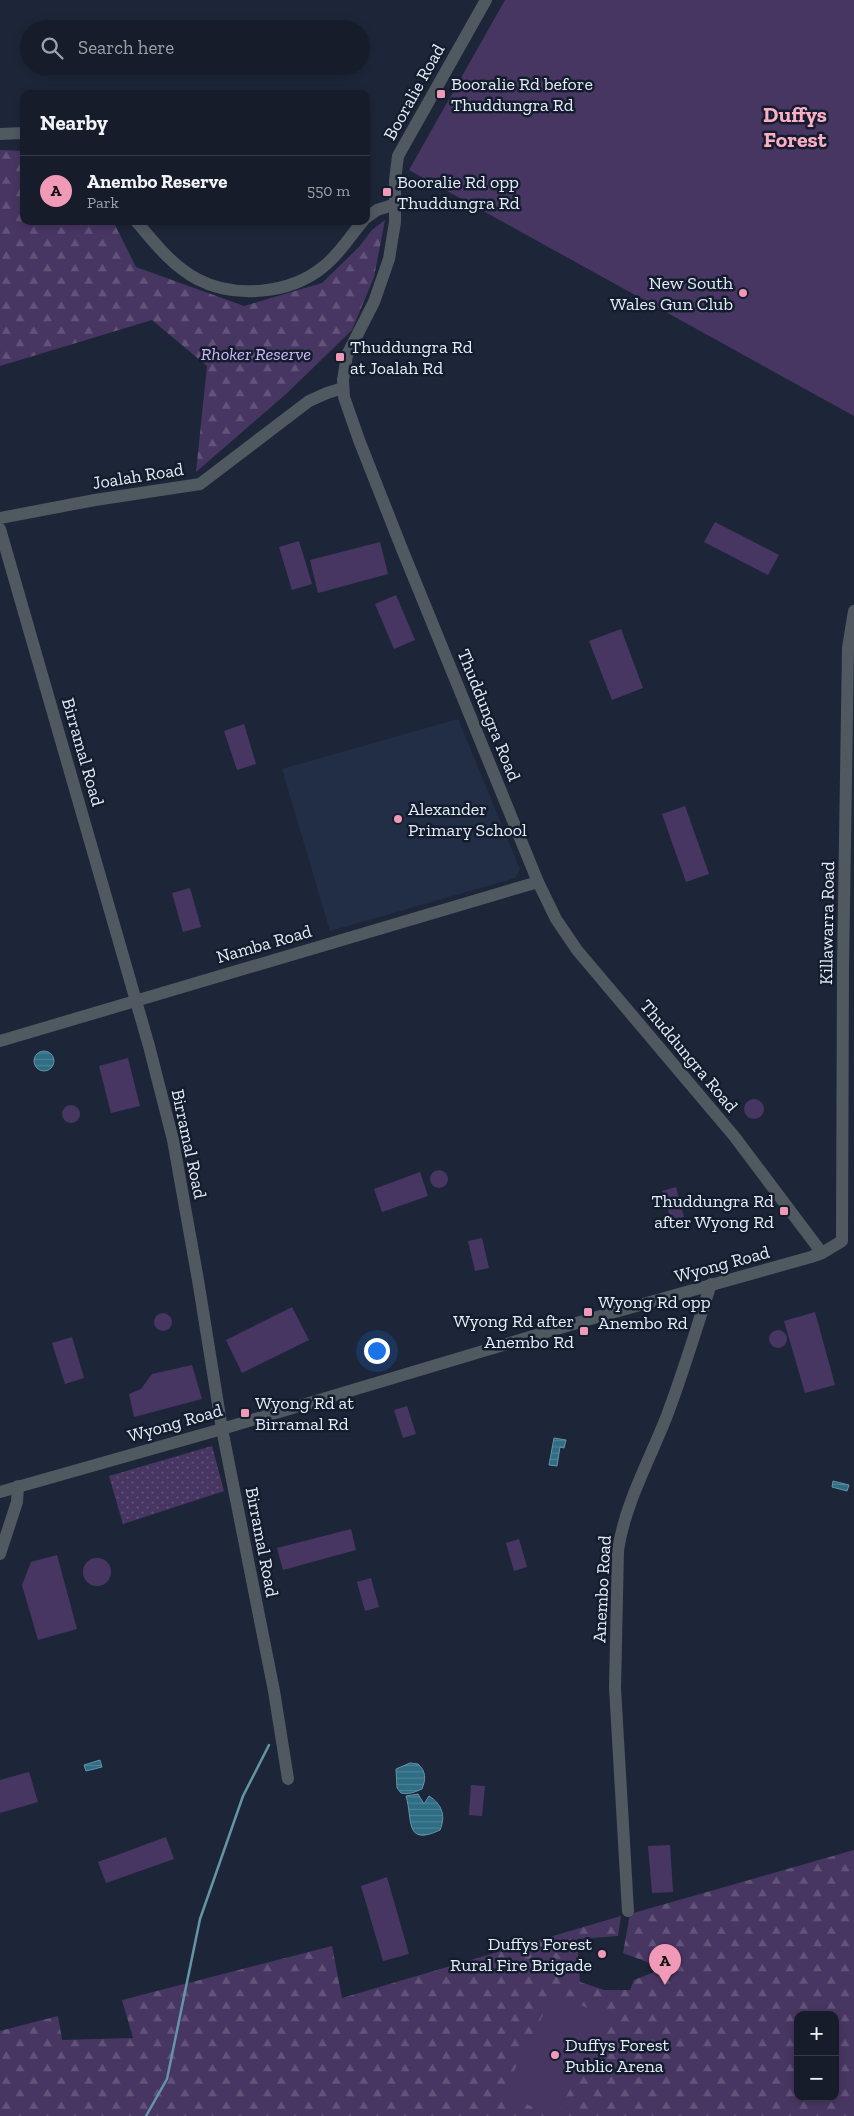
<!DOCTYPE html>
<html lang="en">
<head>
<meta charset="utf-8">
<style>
	body { margin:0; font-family:"Zilla Slab",serif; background:#1f2532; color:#f1f3f6 }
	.controls { position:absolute; right:15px; bottom:15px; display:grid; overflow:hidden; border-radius:10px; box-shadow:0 2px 8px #0003 }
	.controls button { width:45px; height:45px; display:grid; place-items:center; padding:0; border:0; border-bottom:1px solid #353a47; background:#161c2a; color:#f1f3f6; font:25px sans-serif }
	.you { position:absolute; left:376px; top:1350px; width:18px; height:18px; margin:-12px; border:4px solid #fff; border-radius:50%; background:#1a73e8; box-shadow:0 0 0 8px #1a73e833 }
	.badge { display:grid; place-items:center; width:32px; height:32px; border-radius:50%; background:#f09ab7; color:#111; font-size:16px; font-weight:700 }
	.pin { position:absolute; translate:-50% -41px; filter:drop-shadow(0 1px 2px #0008) }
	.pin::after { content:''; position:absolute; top:26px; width:18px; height:15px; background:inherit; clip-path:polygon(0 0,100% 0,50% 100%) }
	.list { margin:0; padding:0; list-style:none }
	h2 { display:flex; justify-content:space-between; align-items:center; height:65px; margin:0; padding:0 20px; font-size:21px }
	h2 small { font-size:16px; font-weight:400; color:#9ea1a8 }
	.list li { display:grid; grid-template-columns:32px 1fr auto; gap:15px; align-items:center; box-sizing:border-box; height:70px; padding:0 20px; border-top:1px solid #353a47 }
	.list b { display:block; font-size:19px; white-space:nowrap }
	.list p { margin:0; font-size:16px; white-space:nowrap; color:#9ea1a8 }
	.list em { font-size:16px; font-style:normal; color:#9ea1a8 }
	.icon { flex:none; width:28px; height:28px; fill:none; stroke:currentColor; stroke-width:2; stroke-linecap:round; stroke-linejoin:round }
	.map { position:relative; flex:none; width:854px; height:2116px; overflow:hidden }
	.search { position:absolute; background:#161c2a; box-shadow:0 2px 8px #0003; left:20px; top:20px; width:350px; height:55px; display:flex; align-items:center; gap:12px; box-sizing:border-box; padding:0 18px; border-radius:28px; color:#9ea1a8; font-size:19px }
	.panel { position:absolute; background:#161c2a; box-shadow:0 2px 8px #0003; left:20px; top:90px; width:350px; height:135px; border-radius:10px }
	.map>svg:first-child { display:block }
</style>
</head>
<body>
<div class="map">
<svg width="854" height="2116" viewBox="0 0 854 2116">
	<defs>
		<pattern id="green-dots" width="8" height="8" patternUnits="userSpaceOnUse" patternTransform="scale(1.25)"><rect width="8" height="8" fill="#483662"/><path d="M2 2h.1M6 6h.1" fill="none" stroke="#625379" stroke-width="1.8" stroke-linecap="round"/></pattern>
		<pattern id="forest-firs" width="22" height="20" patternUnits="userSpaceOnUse" patternTransform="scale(1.25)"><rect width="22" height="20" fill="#483662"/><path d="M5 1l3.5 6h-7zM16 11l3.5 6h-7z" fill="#625379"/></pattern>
		<pattern id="water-rules" width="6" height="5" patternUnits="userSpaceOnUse" patternTransform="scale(1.25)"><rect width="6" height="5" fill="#2e6d84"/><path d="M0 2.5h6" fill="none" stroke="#4c8296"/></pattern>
	</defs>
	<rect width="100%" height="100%" fill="#1d2638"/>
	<path fill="#222e46" d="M 458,719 L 520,869 L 515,878 L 330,931 L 282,769 Z"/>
	<path fill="url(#green-dots)" d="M 212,1446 L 224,1491 L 123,1524 L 109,1476 Z"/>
	<g fill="url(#forest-firs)" fill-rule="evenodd">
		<path d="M 0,150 L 24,151 L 24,221 L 113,221 L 136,267 L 244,306 L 322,283 L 359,247 L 372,230 L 385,220 L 374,277 L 352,330 L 286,394 L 196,472 L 207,366 L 152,320 L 0,366 Z"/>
		<path d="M 854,1850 L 854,2116 L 0,2116 L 0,2031 L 58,2016 L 62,2040 L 133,2038 L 122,2000 L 332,1946 L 342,1998 L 621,1916 L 618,1936 L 577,1939 L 580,1982 L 604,1990 L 630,1990 L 634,1980 L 657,1971 L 655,1965 L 623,1953 L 630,1914 ZM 798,2015 L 835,2015 L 835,2097 L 798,2097 Z"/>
	</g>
	<g fill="#483662">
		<path d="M 505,0 L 854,0 L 854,416 L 409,170 Z"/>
		<path d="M 715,522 L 779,555 L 768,575 L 704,542 Z"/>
		<path d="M 299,541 L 312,584 L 292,590 L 279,547 Z"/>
		<path d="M 380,542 L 388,574 L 318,593 L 310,560 Z"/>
		<path d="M 396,595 L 415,640 L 394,649 L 375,604 Z"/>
		<path d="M 621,629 L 643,688 L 612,700 L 589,641 Z"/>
		<path d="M 244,724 L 256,764 L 237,770 L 224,731 Z"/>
		<path d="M 685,806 L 709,874 L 686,882 L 662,814 Z"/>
		<path d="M 190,888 L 201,927 L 183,932 L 172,893 Z"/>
		<path d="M 128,1058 L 140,1106 L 111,1113 L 99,1066 Z"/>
		<circle cx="754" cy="1109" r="10"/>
		<circle cx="71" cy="1114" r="9"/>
		<circle cx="439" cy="1179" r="9"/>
		<path d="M 420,1172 L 428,1196 L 382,1212 L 374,1189 Z"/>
		<path d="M 676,1187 L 684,1217 L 671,1220 L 662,1191 Z"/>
		<path d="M 482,1238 L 489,1268 L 475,1271 L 468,1241 Z"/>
		<path d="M 292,1307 L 309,1340 L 242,1373 L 226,1340 Z"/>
		<path d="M 815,1312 L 835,1385 L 805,1393 L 784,1321 Z"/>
		<circle cx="163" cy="1322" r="9"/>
		<circle cx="778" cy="1339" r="9"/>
		<path d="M 72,1337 L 84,1378 L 65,1384 L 52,1343 Z"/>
		<path d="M 192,1365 L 202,1399 L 134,1417 L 129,1394 L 141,1389 L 152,1374 Z"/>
		<path d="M 407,1406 L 416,1434 L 403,1438 L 394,1410 Z"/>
		<path d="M 351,1529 L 356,1550 L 283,1570 L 277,1548 Z"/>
		<path d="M 519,1539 L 527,1567 L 514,1571 L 506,1543 Z"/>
		<path d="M 57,1555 L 77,1629 L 38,1640 L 22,1585 L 31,1562 Z"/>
		<circle cx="97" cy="1572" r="14"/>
		<path d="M 371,1578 L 379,1607 L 365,1611 L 357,1582 Z"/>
		<path d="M 29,1772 L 38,1802 L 0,1813 L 0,1780 Z"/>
		<path d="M 471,1785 L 485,1786 L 482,1816 L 469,1815 Z"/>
		<path d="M 166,1837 L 174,1859 L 106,1883 L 98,1862 Z"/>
		<path d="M 670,1845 L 673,1892 L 652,1893 L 648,1846 Z"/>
		<path d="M 387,1877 L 409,1954 L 383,1961 L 361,1886 Z"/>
		<path d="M 555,1992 L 607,2018 L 556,2116 L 550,2116 L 503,2092 Z"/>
	</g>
	<g fill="url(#water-rules)" stroke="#6593a7">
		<circle cx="44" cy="1061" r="10"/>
		<path d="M 554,1438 L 566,1440 L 564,1448 L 560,1447 L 557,1466 L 549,1465 Z"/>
		<path d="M 833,1481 L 849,1485 L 847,1491 L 832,1487 Z"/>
		<path d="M 100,1760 L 102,1767 L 86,1771 L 84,1765 Z"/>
		<path d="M 410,1763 L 418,1764 C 426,1771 426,1779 422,1789 C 415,1792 408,1795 401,1793 L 397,1788 L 396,1769 Z"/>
		<path d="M 418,1794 L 424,1804 L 429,1796 C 442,1804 446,1816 440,1830 C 404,1847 413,1819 406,1796 Z"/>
	</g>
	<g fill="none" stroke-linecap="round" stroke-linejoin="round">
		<path stroke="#6593a7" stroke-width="2.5" d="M 146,2116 L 167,2079 L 200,1919 L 243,1796 L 269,1745"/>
		<g stroke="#505960" stroke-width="12">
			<path d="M 486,0 L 398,156 L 395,180 L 395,222 L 389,259 L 374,302 L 347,355 L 343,380 L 344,397 L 359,440 L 402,549 L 538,882 L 556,919 L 577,950 L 734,1136 L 822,1253"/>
			<path d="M 0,134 L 24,133"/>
			<path d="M 366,218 L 377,210 L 396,204"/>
			<path d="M 136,221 C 154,242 171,265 197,279 C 235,299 290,294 323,267 C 340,254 350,236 363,221"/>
			<path d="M 0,518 L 95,500 L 200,484 L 309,401 L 327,393 L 343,388"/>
			<path d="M 0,529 L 149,1046 L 173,1140 L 198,1280 L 222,1429 L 274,1691 L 288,1779"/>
			<path d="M 0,1041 L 538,882"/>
			<path d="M 0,1492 L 222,1429 L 597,1317 L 811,1257 L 822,1253 L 842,1241 L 843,968 L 848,648 L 854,611"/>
			<path d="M 0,1554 L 17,1502 L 18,1486"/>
			<path d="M 628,1911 L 615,1688 L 618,1550 C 625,1504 649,1461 666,1418 C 683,1374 696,1329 711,1284"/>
		</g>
	</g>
	<g fill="#f09ab7" stroke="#141d2e" stroke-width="2">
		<rect x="436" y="89" width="10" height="10" rx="2.5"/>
		<rect x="382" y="187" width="10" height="10" rx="2.5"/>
		<circle cx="743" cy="293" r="5"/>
		<rect x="335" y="352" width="10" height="10" rx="2.5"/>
		<circle cx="398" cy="819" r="5"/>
		<rect x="779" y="1206" width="10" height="10" rx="2.5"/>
		<rect x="583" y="1307" width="10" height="10" rx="2.5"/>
		<rect x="579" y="1326" width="10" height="10" rx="2.5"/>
		<rect x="240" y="1408" width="10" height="10" rx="2.5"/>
		<circle cx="602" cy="1954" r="5"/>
		<circle cx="555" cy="2055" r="5"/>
	</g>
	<g text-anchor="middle" stroke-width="5" stroke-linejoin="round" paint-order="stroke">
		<g font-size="18" fill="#e5ebf8" stroke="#141d2e" text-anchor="start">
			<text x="451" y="90">Booralie Rd before<tspan x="451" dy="21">Thuddungra Rd</tspan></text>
			<text x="397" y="188">Booralie Rd opp<tspan x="397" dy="21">Thuddungra Rd</tspan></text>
			<text x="733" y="289" text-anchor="end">New South<tspan x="733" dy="21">Wales Gun Club</tspan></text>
			<text x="350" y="353">Thuddungra Rd<tspan x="350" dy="21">at Joalah Rd</tspan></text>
			<text x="408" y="815">Alexander<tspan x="408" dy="21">Primary School</tspan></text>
			<text x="774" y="1207" text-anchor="end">Thuddungra Rd<tspan x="774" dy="21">after Wyong Rd</tspan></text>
			<text x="598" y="1308">Wyong Rd opp<tspan x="598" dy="21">Anembo Rd</tspan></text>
			<text x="574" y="1327" text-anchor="end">Wyong Rd after<tspan x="574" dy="21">Anembo Rd</tspan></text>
			<text x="255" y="1409">Wyong Rd at<tspan x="255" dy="21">Birramal Rd</tspan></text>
			<text x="592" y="1950" text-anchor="end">Duffys Forest<tspan x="592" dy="21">Rural Fire Brigade</tspan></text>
			<text x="565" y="2051">Duffys Forest<tspan x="565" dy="21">Public Arena</tspan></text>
		</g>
		<g font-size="18" fill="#e5ebf8" stroke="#141d2e">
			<text transform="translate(414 92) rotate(-61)" y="6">Booralie Road</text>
			<text transform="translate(138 476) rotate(-9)" y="6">Joalah Road</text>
			<text transform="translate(489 715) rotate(68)" y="6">Thuddungra Road</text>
			<text transform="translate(83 752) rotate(74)" y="6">Birramal Road</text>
			<text transform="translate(827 923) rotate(-89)" y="6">Killawarra Road</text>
			<text transform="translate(264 944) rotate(-16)" y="6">Namba Road</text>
			<text transform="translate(689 1056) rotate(50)" y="6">Thuddungra Road</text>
			<text transform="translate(189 1144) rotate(78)" y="6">Birramal Road</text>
			<text transform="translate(722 1264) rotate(-15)" y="6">Wyong Road</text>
			<text transform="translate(175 1423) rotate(-16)" y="6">Wyong Road</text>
			<text transform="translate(262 1542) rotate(79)" y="6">Birramal Road</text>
			<text transform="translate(602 1589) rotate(-87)" y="6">Anembo Road</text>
		</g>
		<g font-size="18" font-style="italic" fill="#d0b9f9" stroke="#141d2e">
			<text x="256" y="360">Rhoker Reserve</text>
		</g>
		<g font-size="22" font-weight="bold" fill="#feadc7" stroke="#141d2e">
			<text x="795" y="122">Duffys<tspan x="795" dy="25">Forest</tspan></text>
		</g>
	</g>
</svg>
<div class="controls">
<button>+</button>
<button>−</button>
</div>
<div class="you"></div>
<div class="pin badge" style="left:665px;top:1985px">A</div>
<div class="search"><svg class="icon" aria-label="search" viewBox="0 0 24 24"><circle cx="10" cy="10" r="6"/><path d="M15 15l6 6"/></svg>Search here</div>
<section class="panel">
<h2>Nearby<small></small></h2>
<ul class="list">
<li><span class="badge">A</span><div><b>Anembo Reserve</b><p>Park</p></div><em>550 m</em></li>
</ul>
</section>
</div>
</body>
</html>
